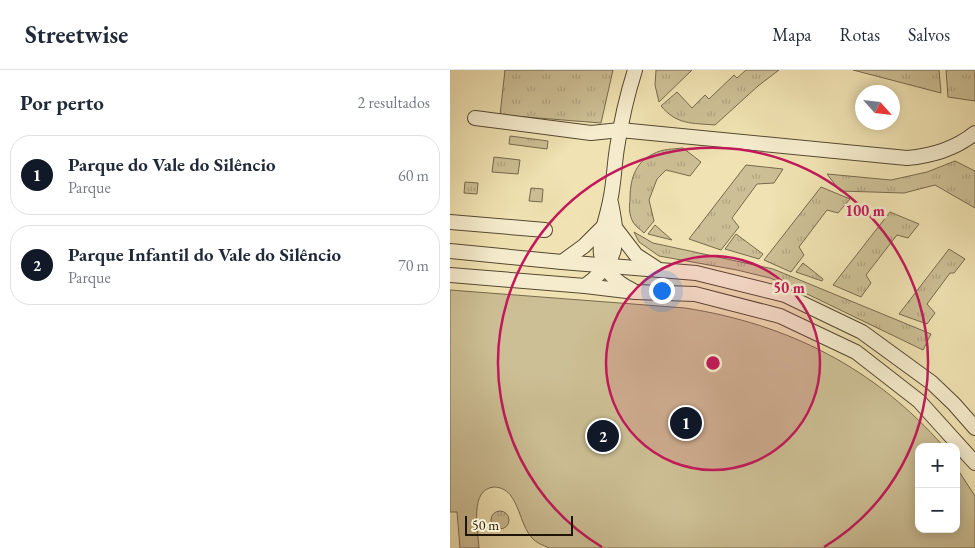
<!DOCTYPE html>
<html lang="pt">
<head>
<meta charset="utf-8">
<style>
	body { margin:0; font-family:"EB Garamond",serif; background:#f2f2f3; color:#1f2937 }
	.controls { position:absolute; right:15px; bottom:15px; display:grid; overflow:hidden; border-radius:10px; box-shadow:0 2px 12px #0003 }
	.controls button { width:45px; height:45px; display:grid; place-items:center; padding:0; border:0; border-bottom:1px solid #e0e1e3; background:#fff; color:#1f2937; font:25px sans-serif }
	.compass { position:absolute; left:405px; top:15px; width:45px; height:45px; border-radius:50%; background:#fff; box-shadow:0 2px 12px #0003; rotate:117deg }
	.scale { position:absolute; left:15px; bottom:12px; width:108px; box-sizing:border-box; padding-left:5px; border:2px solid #201405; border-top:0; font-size:14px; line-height:18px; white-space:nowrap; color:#201405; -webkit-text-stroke:4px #f5eccd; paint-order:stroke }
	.you { position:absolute; left:211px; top:220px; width:18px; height:18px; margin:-12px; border:4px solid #fff; border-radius:50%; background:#1a73e8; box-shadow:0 0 0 8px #1a73e833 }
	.badge { display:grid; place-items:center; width:32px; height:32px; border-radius:50%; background:#111827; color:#fff; font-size:16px; font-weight:700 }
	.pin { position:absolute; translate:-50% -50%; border:2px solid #fff; box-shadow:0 1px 5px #0006 }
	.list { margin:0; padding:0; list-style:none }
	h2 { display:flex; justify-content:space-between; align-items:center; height:65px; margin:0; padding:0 20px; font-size:21px }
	h2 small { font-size:16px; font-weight:400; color:#747a83 }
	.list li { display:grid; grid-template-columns:32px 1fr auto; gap:15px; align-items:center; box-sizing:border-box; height:80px; margin:0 10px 10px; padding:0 10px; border:1px solid #e0e1e3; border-radius:20px }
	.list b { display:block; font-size:19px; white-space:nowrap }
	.list p { margin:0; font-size:16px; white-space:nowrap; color:#747a83 }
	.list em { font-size:16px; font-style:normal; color:#747a83 }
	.map { position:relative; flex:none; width:525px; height:478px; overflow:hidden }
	header { display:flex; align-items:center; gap:30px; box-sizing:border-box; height:70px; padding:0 25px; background:#fff; border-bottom:1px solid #e0e1e3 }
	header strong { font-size:24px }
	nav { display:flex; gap:28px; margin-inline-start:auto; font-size:18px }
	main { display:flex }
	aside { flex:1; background:#fff }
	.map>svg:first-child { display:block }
</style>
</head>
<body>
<header>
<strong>Streetwise</strong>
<nav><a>Mapa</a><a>Rotas</a><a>Salvos</a></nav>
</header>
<main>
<aside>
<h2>Por perto<small>2 resultados</small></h2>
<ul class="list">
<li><span class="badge">1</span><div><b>Parque do Vale do Silêncio</b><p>Parque</p></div><em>60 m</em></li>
<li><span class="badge">2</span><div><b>Parque Infantil do Vale do Silêncio</b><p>Parque</p></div><em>70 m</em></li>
</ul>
</aside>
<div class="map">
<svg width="525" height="478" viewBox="0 0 525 478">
	<defs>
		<pattern id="grass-tufts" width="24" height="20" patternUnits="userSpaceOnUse" patternTransform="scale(1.25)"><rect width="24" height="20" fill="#cdbf95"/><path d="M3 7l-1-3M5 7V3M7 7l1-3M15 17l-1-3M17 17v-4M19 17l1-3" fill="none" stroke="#b0a37f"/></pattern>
	</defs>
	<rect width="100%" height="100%" fill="#f0e2b2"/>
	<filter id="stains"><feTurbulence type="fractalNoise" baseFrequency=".004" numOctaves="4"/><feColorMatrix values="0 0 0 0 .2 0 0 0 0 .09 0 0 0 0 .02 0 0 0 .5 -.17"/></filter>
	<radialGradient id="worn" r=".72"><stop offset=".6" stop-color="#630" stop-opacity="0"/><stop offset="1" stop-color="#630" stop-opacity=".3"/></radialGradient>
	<g fill="url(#grass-tufts)" stroke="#766a4d">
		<path d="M 55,0 L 163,0 L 151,53 L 50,45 Z"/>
		<path d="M 206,0 L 242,0 L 209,32 L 205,15 Z"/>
		<path d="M 296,0 L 329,0 L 308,16 L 265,55 C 242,53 227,55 211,36 L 227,22 L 242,38 L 255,25 L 259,29 L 284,5 L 287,8 Z"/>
		<path d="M 403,0 L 489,0 L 491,23 Z"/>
		<path d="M 496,0 L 525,0 L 525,31 L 498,27 Z"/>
		<path d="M 60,66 L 98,71 L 97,79 L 59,74 Z"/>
		<path d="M 233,78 L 251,92 L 240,106 L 216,100 L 207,109 L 199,130 L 204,151 L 194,163 C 191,160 185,156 183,152 C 179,145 179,137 180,130 C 180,111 184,93 203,84 C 212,79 223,79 233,78 Z"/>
		<path d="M 44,87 L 70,90 L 68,104 L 42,102 Z"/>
		<path d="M 505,91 L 525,101 L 525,138 L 485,115 L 454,123 L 390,121 L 377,104 L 441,110 L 477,102 Z"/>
		<path d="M 296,95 L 333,99 L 324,113 L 307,114 L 282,148 L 289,157 L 271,180 L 239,169 Z"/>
		<path d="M 15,112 L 28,113 L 27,124 L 14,123 Z"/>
		<path d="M 371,117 L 400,129 L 388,143 L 377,140 L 349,177 L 354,185 L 341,202 L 314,190 Z"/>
		<path d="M 81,118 L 93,119 L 92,132 L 79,131 Z"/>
		<path d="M 440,142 L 469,154 L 458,168 L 447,165 L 416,205 L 421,213 L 411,227 L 383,215 Z"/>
		<path d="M 205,155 L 222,170 L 198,164 Z"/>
		<path d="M 184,162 L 203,173 L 323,199 L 481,264 L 473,280 L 351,221 L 320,208 L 287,200 L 209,186 L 189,172 Z"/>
		<path d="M 286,164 L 313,184 L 309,189 L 275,179 Z"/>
		<path d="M 499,179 L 515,189 L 504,203 L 500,203 L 477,234 L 485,243 L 477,254 L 449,244 Z"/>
		<path d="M 353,193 L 373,209 L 372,211 L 346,202 Z"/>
		<circle cx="50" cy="450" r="9"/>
	</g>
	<path fill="#cdbf95" stroke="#766a4d" d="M 0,220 L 235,238 C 338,254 425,298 494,377 L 469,377 L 469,459 L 506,459 L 506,397 L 525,426 L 525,478 L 99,478 C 93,475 86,473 82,468 C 72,457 70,438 61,426 C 58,421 51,417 44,417 C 19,419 28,460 29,478 L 10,478 L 7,442 L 0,442 Z"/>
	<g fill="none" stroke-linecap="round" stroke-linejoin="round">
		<g stroke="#544830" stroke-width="16">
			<g id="minor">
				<path d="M 25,48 L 141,63 L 170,60 L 457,88 C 482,86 505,79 525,63"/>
				<path d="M 0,152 L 95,160"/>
				<path d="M 166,159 L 186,185 L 206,198"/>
				<path d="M 0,181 L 112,192 L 246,203 L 335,225 L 412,262 L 482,313 L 504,334 L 525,358"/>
				<path d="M 112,192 L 134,176 L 154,156"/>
				<path d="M 0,205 L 135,216 L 185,222 L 245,224 L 330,246 L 406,282 L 469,331 L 525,393"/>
				<path d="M 135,216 C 169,191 169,172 161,133"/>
				<path d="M 182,220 C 167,213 154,201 151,184 C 149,166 157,148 160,131 C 164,114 164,96 167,78 C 171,52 177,25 185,0"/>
			</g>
		</g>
		<use href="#minor" stroke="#f5eccd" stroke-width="14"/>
	</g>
	<circle cx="263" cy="293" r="107" fill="#c2185b" fill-opacity=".12"/>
	<g fill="none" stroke="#c2185b" stroke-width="2.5">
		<circle cx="263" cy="293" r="107"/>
		<path d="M152 477A215 215 0 1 1 374 477"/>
	</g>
	<circle cx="263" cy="293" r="8" fill="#c2185b" stroke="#f5eccd" stroke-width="2.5"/>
	<g font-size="15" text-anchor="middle" font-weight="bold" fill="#c2185b" stroke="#f5eccd" stroke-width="5" stroke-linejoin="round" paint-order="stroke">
		<text x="415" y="146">100 m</text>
		<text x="339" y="223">50 m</text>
	</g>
	<rect width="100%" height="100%" filter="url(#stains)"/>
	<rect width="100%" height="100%" fill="url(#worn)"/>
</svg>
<div class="controls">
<button>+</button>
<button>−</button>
</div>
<svg class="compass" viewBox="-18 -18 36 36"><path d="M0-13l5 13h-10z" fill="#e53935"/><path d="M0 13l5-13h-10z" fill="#747a83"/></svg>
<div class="scale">50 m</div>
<div class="you"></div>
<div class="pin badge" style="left:236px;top:353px">1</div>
<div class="pin badge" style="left:153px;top:366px">2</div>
</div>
</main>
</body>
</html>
